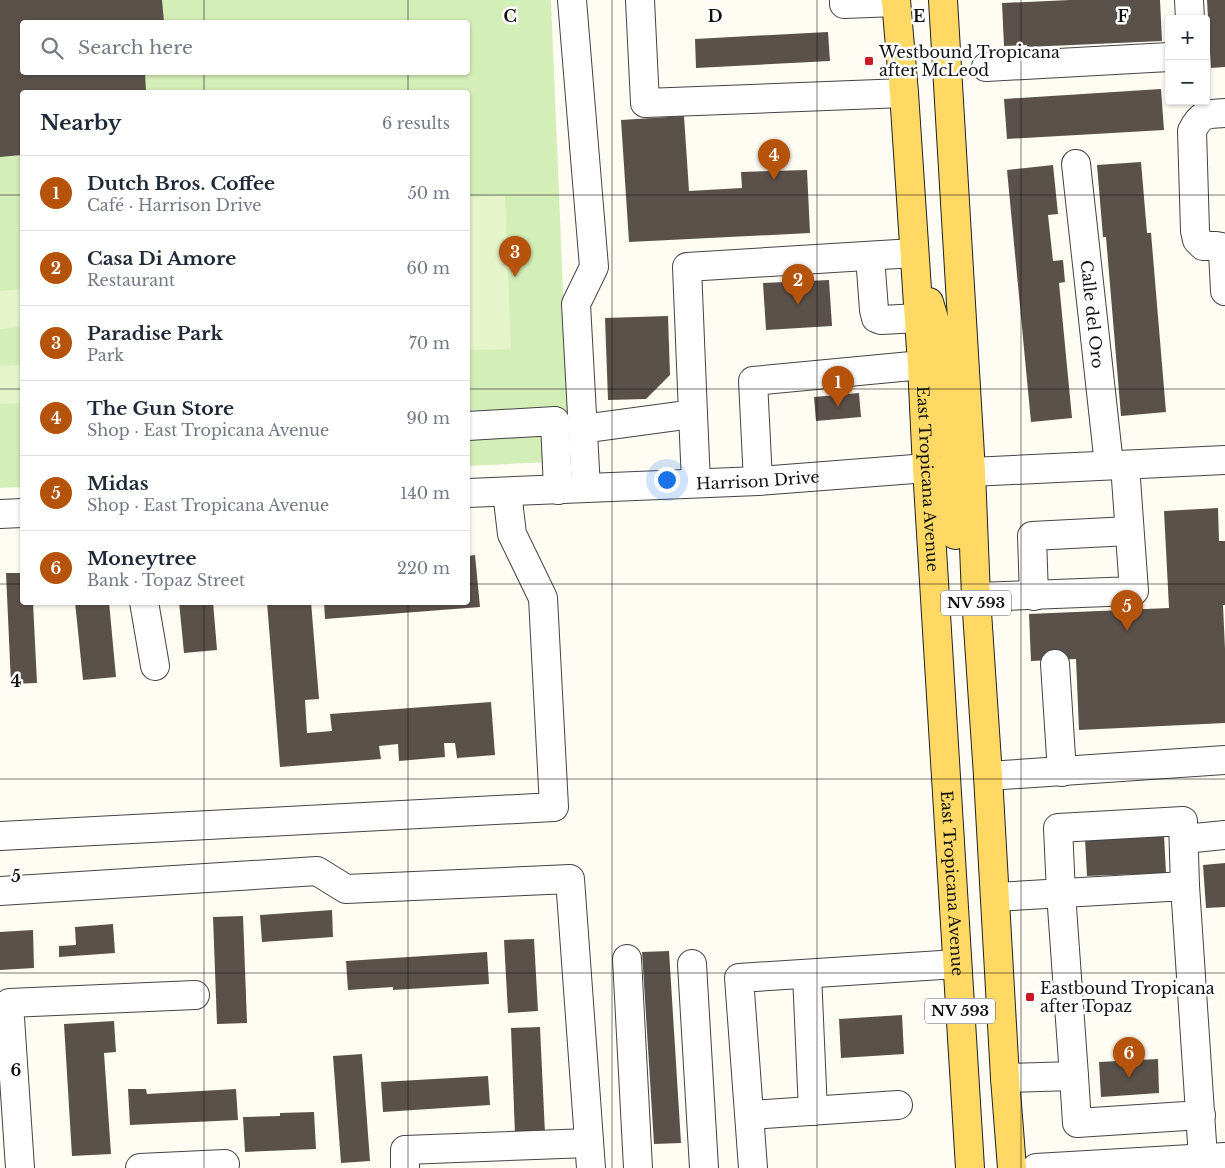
<!DOCTYPE html>
<html lang="en">
<head>
<meta charset="utf-8">
<style>
	body { margin:0; font-family:"Libre Baskerville",serif; background:#f6f6f7; color:#1f2937 }
	.controls { position:absolute; right:15px; top:15px; display:grid; overflow:hidden; border-radius:5px; box-shadow:0 1px 4px #0004 }
	.controls button { width:45px; height:45px; display:grid; place-items:center; padding:0; border:0; border-bottom:1px solid #e0e1e3; background:#fff; color:#1f2937; font:25px sans-serif }
	.you { position:absolute; left:666px; top:479px; width:18px; height:18px; margin:-12px; border:4px solid #fff; border-radius:50%; background:#1a73e8; box-shadow:0 0 0 8px #1a73e833 }
	.badge { display:grid; place-items:center; width:32px; height:32px; border-radius:50%; background:#b45309; color:#fff; font-size:16px; font-weight:700 }
	.pin { position:absolute; translate:-50% -41px; filter:drop-shadow(0 1px 2px #0008) }
	.pin::after { content:''; position:absolute; top:26px; width:18px; height:15px; background:inherit; clip-path:polygon(0 0,100% 0,50% 100%) }
	.list { margin:0; padding:0; list-style:none }
	h2 { display:flex; justify-content:space-between; align-items:center; height:65px; margin:0; padding:0 20px; font-size:21px }
	h2 small { font-size:16px; font-weight:400; color:#747a83 }
	.list li { display:grid; grid-template-columns:32px 1fr auto; gap:15px; align-items:center; box-sizing:border-box; height:75px; padding:0 20px; border-top:1px solid #e0e1e3 }
	.list b { display:block; font-size:19px; white-space:nowrap }
	.list p { margin:0; font-size:16px; white-space:nowrap; color:#747a83 }
	.list em { font-size:16px; font-style:normal; color:#747a83 }
	.icon { flex:none; width:28px; height:28px; fill:none; stroke:currentColor; stroke-width:2; stroke-linecap:round; stroke-linejoin:round }
	.map { position:relative; flex:none; width:1225px; height:1168px; overflow:hidden }
	.search { position:absolute; background:#fff; box-shadow:0 1px 4px #0004; left:20px; top:20px; width:450px; height:55px; display:flex; align-items:center; gap:12px; box-sizing:border-box; padding:0 18px; border-radius:5px; color:#747a83; font-size:19px }
	.panel { position:absolute; background:#fff; box-shadow:0 1px 4px #0004; left:20px; top:90px; width:450px; height:515px; border-radius:5px }
	.map>svg:first-child { display:block }
</style>
</head>
<body>
<div class="map">
<svg width="1225" height="1168" viewBox="0 0 1225 1168">
	<rect width="100%" height="100%" fill="#fffdf3"/>
	<path fill="#d4eeb8" fill-rule="evenodd" d="M 0,0 L 551,0 L 570,461 L 468,466 L 468,92 L 22,92 L 22,487 L 0,488 ZM 22,22 L 468,22 L 468,72 L 22,72 Z"/>
	<g fill="#e6f4cb">
		<path d="M 505,196 L 511,349 L 468,350 L 468,197 Z"/>
		<path d="M 22,289 L 22,327 L 0,329 L 0,291 Z"/>
		<path d="M 22,365 L 22,403 L 0,404 L 0,366 Z"/>
	</g>
	<g fill="#5a514b">
		<path d="M 0,0 L 162,0 L 164,22 L 22,22 L 22,72 L 145,72 L 146,92 L 22,92 L 22,155 L 0,157 Z"/>
		<path d="M 1070,0 L 1160,0 L 1162,41 L 1027,47 L 1027,45 L 1004,46 L 1002,3 Z"/>
		<path d="M 1207,0 L 1225,0 L 1225,67 L 1211,68 Z"/>
		<path d="M 828,32 L 830,61 L 696,68 L 695,39 Z"/>
		<path d="M 1161,89 L 1164,130 L 1007,139 L 1004,99 Z"/>
		<path d="M 684,116 L 689,191 L 742,188 L 741,172 L 807,170 L 810,233 L 629,242 L 621,120 Z"/>
		<path d="M 1141,162 L 1147,233 L 1151,233 L 1166,412 L 1121,416 L 1106,237 L 1103,237 L 1097,165 Z"/>
		<path d="M 1053,165 L 1058,214 L 1048,215 L 1053,261 L 1063,260 L 1065,282 L 1059,283 L 1072,418 L 1031,422 L 1007,170 Z"/>
		<path d="M 829,280 L 832,326 L 766,330 L 763,283 Z"/>
		<path d="M 668,316 L 670,375 L 646,399 L 608,400 L 605,318 Z"/>
		<path d="M 859,393 L 861,417 L 816,421 L 814,397 Z"/>
		<path d="M 1218,508 L 1219,541 L 1225,541 L 1225,605 L 1223,605 L 1225,649 L 1225,723 L 1079,730 L 1076,659 L 1031,661 L 1029,614 L 1169,608 L 1164,511 Z"/>
		<path d="M 475,555 L 480,607 L 325,619 L 324,602 L 468,602 L 468,556 Z"/>
		<path d="M 6,573 L 22,573 L 22,602 L 33,602 L 37,683 L 11,684 Z"/>
		<path d="M 75,602 L 109,602 L 116,677 L 83,680 Z"/>
		<path d="M 179,602 L 213,602 L 217,650 L 184,653 Z"/>
		<path d="M 267,602 L 311,602 L 319,699 L 305,700 L 307,733 L 332,731 L 330,714 L 491,702 L 495,755 L 457,758 L 455,743 L 444,743 L 445,757 L 399,761 L 398,744 L 379,746 L 381,759 L 280,767 Z"/>
		<path d="M 1164,835 L 1166,873 L 1087,876 L 1085,839 Z"/>
		<path d="M 1225,863 L 1225,907 L 1206,908 L 1203,865 Z"/>
		<path d="M 332,910 L 333,937 L 262,942 L 260,915 Z"/>
		<path d="M 243,916 L 247,1023 L 217,1024 L 213,917 Z"/>
		<path d="M 113,924 L 115,953 L 59,957 L 59,946 L 76,945 L 75,927 Z"/>
		<path d="M 33,930 L 34,968 L 0,970 L 0,932 Z"/>
		<path d="M 534,939 L 538,1011 L 508,1013 L 504,940 Z"/>
		<path d="M 669,951 L 681,1143 L 654,1144 L 642,952 Z"/>
		<path d="M 487,952 L 489,984 L 393,990 L 393,987 L 348,990 L 346,961 Z"/>
		<path d="M 902,1015 L 904,1054 L 841,1058 L 839,1019 Z"/>
		<path d="M 114,1021 L 116,1052 L 104,1053 L 111,1154 L 72,1156 L 64,1024 Z"/>
		<path d="M 540,1027 L 545,1134 L 515,1135 L 511,1028 Z"/>
		<path d="M 362,1054 L 370,1161 L 341,1163 L 333,1056 Z"/>
		<path d="M 1158,1059 L 1159,1093 L 1101,1097 L 1099,1062 Z"/>
		<path d="M 488,1076 L 490,1105 L 383,1112 L 381,1082 Z"/>
		<path d="M 128,1089 L 146,1089 L 147,1094 L 236,1089 L 238,1120 L 130,1125 Z"/>
		<path d="M 314,1112 L 316,1149 L 245,1152 L 243,1117 L 280,1116 L 280,1113 Z"/>
	</g>
	<g fill="none" stroke-linecap="round" stroke-linejoin="round">
		<g stroke="#434343" stroke-width="30">
			<g id="minor">
				<path d="M 572,0 L 594,267 L 576,304 L 586,488"/>
				<path d="M 640,0 L 645,103 L 904,93"/>
				<path d="M 844,0 L 844,4 L 896,2"/>
				<path d="M 1189,0 L 1190,19"/>
				<path d="M 986,67 L 1169,57"/>
				<path d="M 1225,113 C 1206,114 1201,113 1192,131 L 1195,231 L 1197,240 L 1203,246 L 1216,246 L 1221,247 L 1223,252 L 1225,291"/>
				<path id="s1" d="M 1076,164 L 1109,465"/>
				<path d="M 870,256 L 874,310 L 876,318 L 881,320 L 919,318"/>
				<path d="M 693,414 L 696,483"/>
				<path d="M 468,426 L 555,421 L 558,490"/>
				<path d="M 582,429 L 693,414 L 687,267 L 914,253"/>
				<path d="M 971,472 L 1225,460"/>
				<path d="M 758,481 L 753,381 L 922,365"/>
				<path id="s2" d="M 468,493 L 758,481 L 927,468"/>
				<path d="M 0,514 L 22,513"/>
				<path d="M 1034,596 L 1032,536 L 1129,531"/>
				<path d="M 976,597 L 1134,591 L 1125,465"/>
				<path d="M 144,602 L 155,666"/>
				<path d="M 1055,664 L 1062,772"/>
				<path d="M 988,776 L 1225,760"/>
				<path d="M 0,836 L 554,807 L 543,598 L 512,534 L 507,492"/>
				<path d="M 1184,839 L 1225,835"/>
				<path d="M 0,891 L 317,871 L 346,889 L 570,879 L 591,1168"/>
				<path d="M 995,897 L 1185,886 L 1203,1158"/>
				<path d="M 627,959 L 638,1168"/>
				<path d="M 692,964 L 704,1168"/>
				<path d="M 807,974 L 813,1111"/>
				<path d="M 1074,1076 L 1077,1123 L 1201,1115"/>
				<path d="M 1005,1078 L 1074,1076 L 1061,893 L 1058,828 L 1183,821 L 1185,886"/>
				<path d="M 750,1115 L 898,1105"/>
				<path d="M 20,1168 L 9,1003 L 195,995"/>
				<path d="M 140,1168 L 225,1164"/>
				<path d="M 405,1168 L 405,1150 L 589,1143"/>
				<path d="M 753,1168 L 739,978 L 957,964"/>
				<path d="M 1036,1168 L 1225,1157"/>
			</g>
		</g>
		<g stroke="#212121" stroke-width="30">
			<g id="major">
				<path id="s3" d="M 896,0 L 904,93 L 922,365 L 927,468 L 970,1168"/>
				<path d="M 943,0 L 971,472 L 976,597 L 988,776 L 1005,1078 L 1012,1168"/>
				<path d="M 929,302 L 942,345 L 946,380 L 948,422 L 952,449 L 960,463 L 965,467"/>
				<path d="M 927,468 C 932,470 939,470 943,473 C 957,483 953,519 955,535"/>
			</g>
		</g>
		<use href="#minor" stroke="#fff" stroke-width="28"/>
		<use href="#major" stroke="#ffd963" stroke-width="28"/>
	</g>
	<path fill="none" stroke="#101010" stroke-width="1" stroke-opacity="0.55" d="M 204,0 L 204,22M 408,0 L 408,22M 612,0 L 612,1168M 817,0 L 817,1168M 1021,0 L 1021,1168M 204,72 L 204,92M 408,72 L 408,92M 0,195 L 22,195M 468,195 L 1225,195M 0,389 L 22,389M 468,389 L 1225,389M 0,584 L 22,584M 468,584 L 1225,584M 204,602 L 204,1168M 408,602 L 408,1168M 0,779 L 1225,779M 0,973 L 1225,973"/>
	<g fill="#cd1a22" stroke="#fff" stroke-width="2">
		<rect x="864" y="56" width="10" height="10" rx="2.5"/>
		<rect x="1025" y="992" width="10" height="10" rx="2.5"/>
	</g>
	<g text-anchor="middle" stroke-width="5" stroke-linejoin="round" paint-order="stroke">
		<g fill="#fff" stroke="#585858" stroke-width="1">
			<rect x="941" y="590.5" width="70" height="25" rx="4"/>
			<rect x="925" y="998.5" width="70" height="25" rx="4"/>
		</g>
		<g font-size="15" font-weight="bold" fill="#101010">
			<text x="976" y="608">NV 593</text>
			<text x="960" y="1016">NV 593</text>
		</g>
		<g font-size="16" fill="#101010" stroke="#fff" text-anchor="start">
			<text x="879" y="58">Westbound Tropicana<tspan x="879" dy="18">after McLeod</tspan></text>
			<text x="1040" y="994">Eastbound Tropicana<tspan x="1040" dy="18">after Topaz</tspan></text>
		</g>
		<g font-size="16" fill="#101010" stroke="#fff">
			<text dy="6" stroke="none"><textPath href="#s1" startOffset="151">Calle del Oro</textPath></text>
			<text dy="6" stroke="none"><textPath href="#s3" startOffset="480">East Tropicana Avenue</textPath></text>
			<text dy="6" stroke="none"><textPath href="#s2" startOffset="290">Harrison Drive</textPath></text>
			<text dy="6" stroke="none"><textPath href="#s3" startOffset="885">East Tropicana Avenue</textPath></text>
		</g>
	</g>
	<g font-size="16" text-anchor="middle" font-weight="bold" fill="#101010" stroke="#fff" stroke-width="5" stroke-linejoin="round" paint-order="stroke">
		<text x="510" y="22">C</text>
		<text x="715" y="22">D</text>
		<text x="919" y="22">E</text>
		<text x="1123" y="22">F</text>
		<text x="16" y="687">4</text>
		<text x="16" y="882">5</text>
		<text x="16" y="1076">6</text>
	</g>
</svg>
<div class="controls">
<button>+</button>
<button>−</button>
</div>
<div class="you"></div>
<div class="pin badge" style="left:838px;top:407px">1</div>
<div class="pin badge" style="left:798px;top:305px">2</div>
<div class="pin badge" style="left:515px;top:277px">3</div>
<div class="pin badge" style="left:774px;top:180px">4</div>
<div class="pin badge" style="left:1127px;top:631px">5</div>
<div class="pin badge" style="left:1129px;top:1078px">6</div>
<div class="search"><svg class="icon" aria-label="search" viewBox="0 0 24 24"><circle cx="10" cy="10" r="6"/><path d="M15 15l6 6"/></svg>Search here</div>
<section class="panel">
<h2>Nearby<small>6 results</small></h2>
<ul class="list">
<li><span class="badge">1</span><div><b>Dutch Bros. Coffee</b><p>Café · Harrison Drive</p></div><em>50 m</em></li>
<li><span class="badge">2</span><div><b>Casa Di Amore</b><p>Restaurant</p></div><em>60 m</em></li>
<li><span class="badge">3</span><div><b>Paradise Park</b><p>Park</p></div><em>70 m</em></li>
<li><span class="badge">4</span><div><b>The Gun Store</b><p>Shop · East Tropicana Avenue</p></div><em>90 m</em></li>
<li><span class="badge">5</span><div><b>Midas</b><p>Shop · East Tropicana Avenue</p></div><em>140 m</em></li>
<li><span class="badge">6</span><div><b>Moneytree</b><p>Bank · Topaz Street</p></div><em>220 m</em></li>
</ul>
</section>
</div>
</body>
</html>
